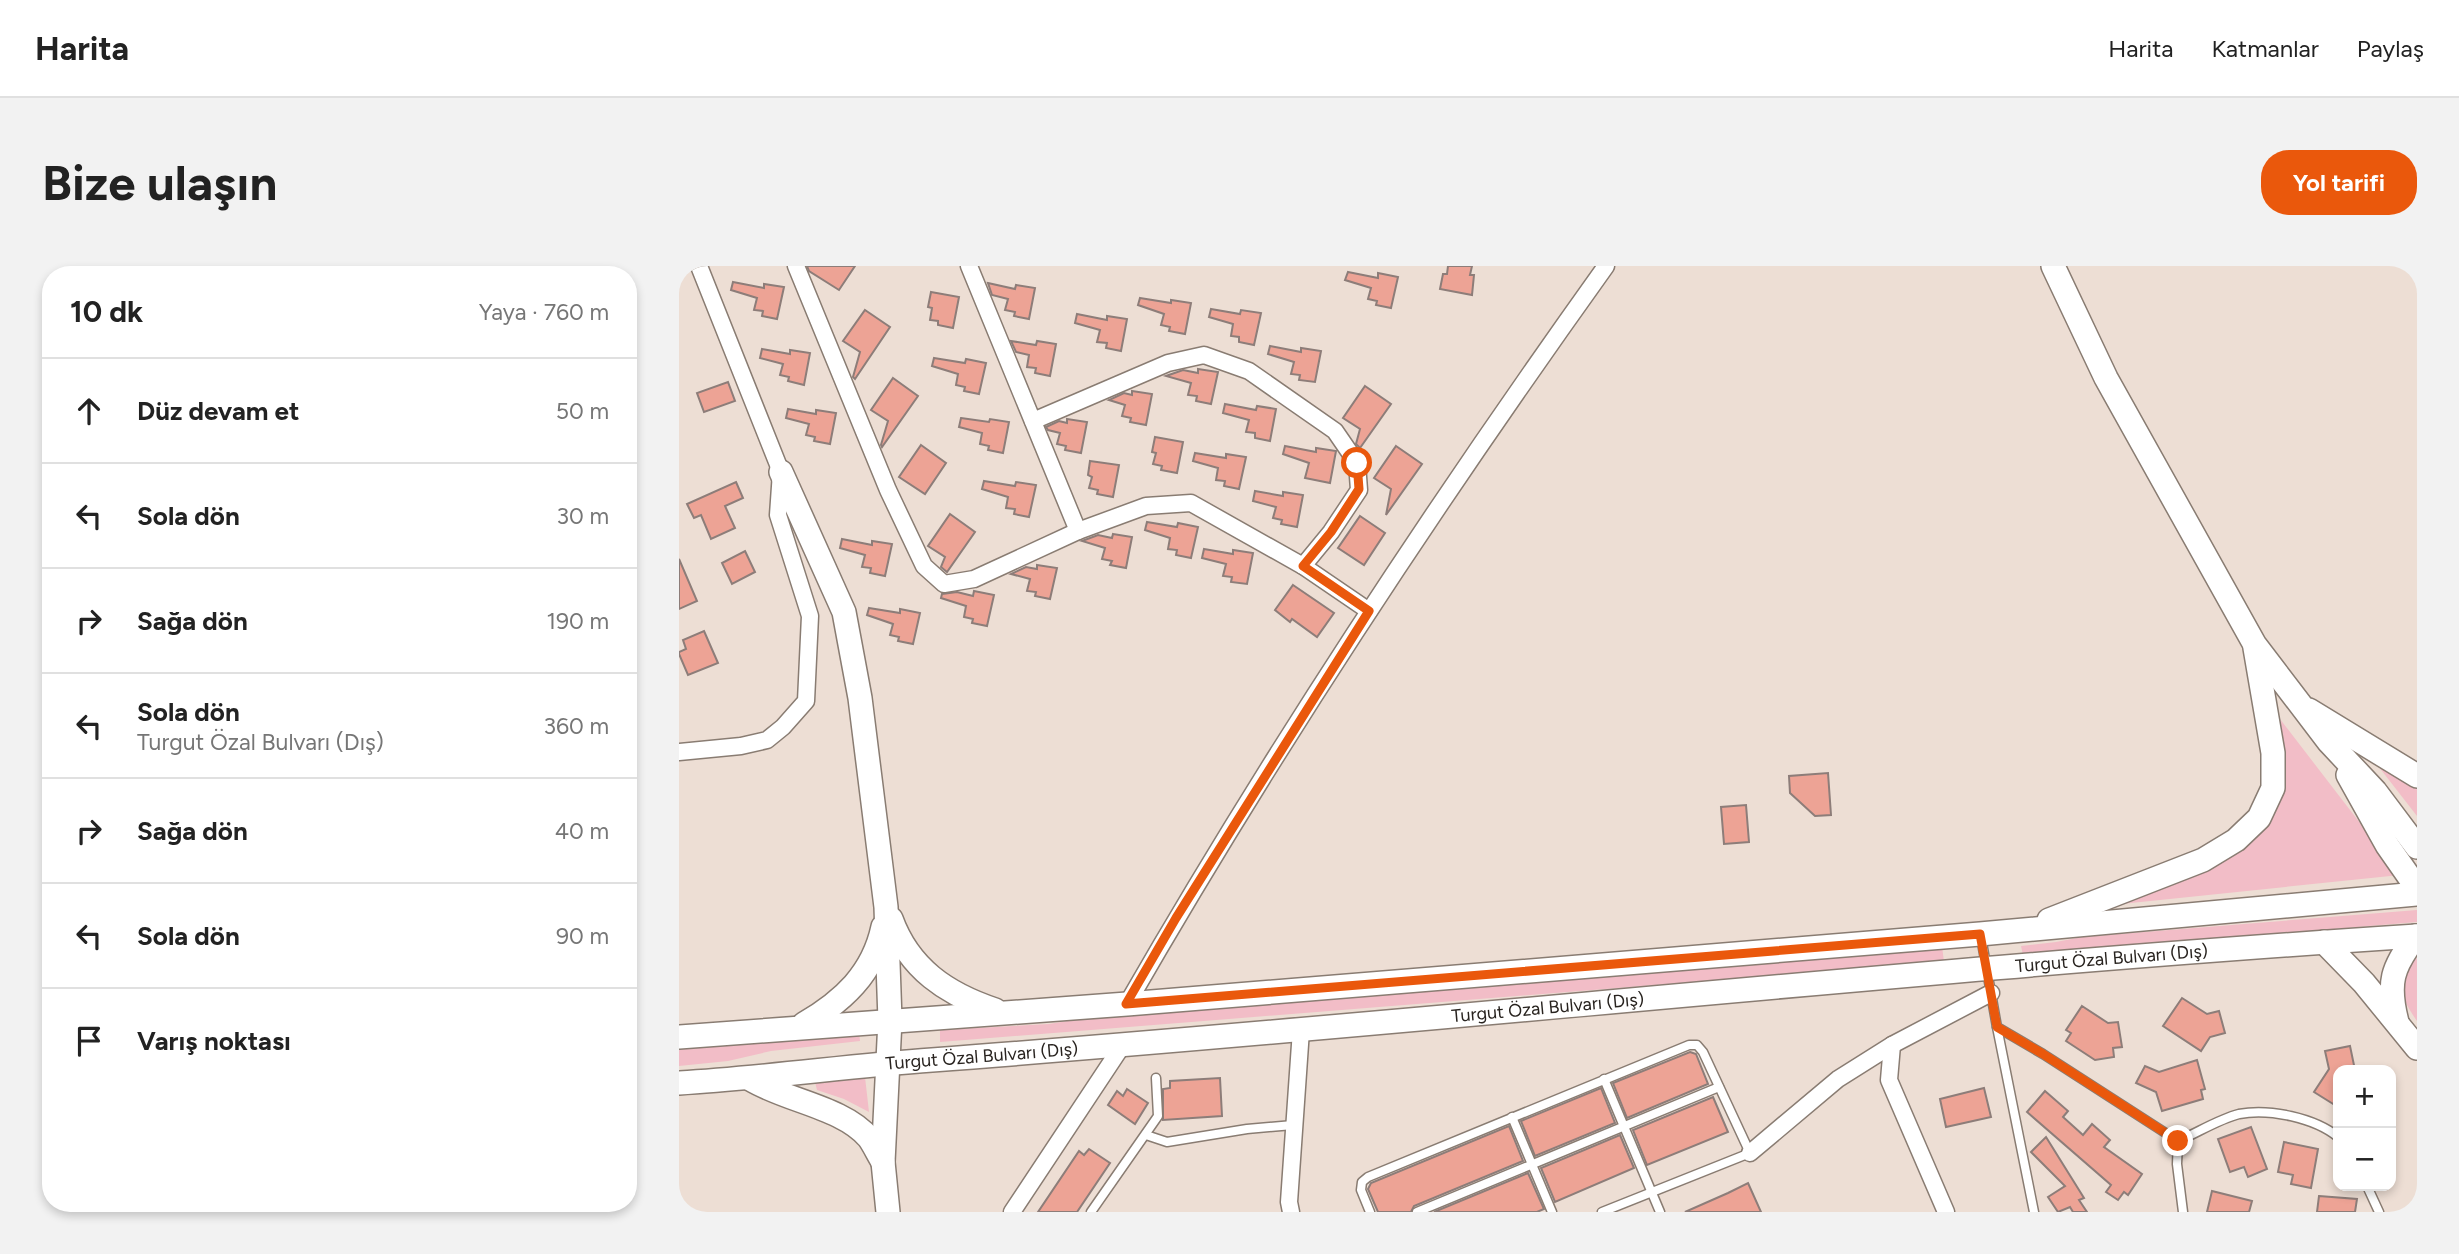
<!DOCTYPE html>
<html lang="tr">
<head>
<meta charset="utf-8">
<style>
	body { margin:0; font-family:Figtree,sans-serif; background:#f2f2f2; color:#222 }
	.controls { position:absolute; right:21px; bottom:21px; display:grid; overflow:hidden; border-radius:14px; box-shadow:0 4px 10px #0003 }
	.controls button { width:63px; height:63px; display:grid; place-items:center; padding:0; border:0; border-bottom:2px solid #e0e0e0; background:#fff; color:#222; font:35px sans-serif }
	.stop { position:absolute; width:21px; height:21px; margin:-16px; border:5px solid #ea580c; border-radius:50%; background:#fff }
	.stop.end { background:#ea580c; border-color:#fff; box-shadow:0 2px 7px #0008 }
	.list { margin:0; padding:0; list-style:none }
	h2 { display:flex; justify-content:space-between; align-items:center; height:91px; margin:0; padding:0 28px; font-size:30px }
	h2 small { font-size:23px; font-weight:400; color:#767676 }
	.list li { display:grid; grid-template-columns:46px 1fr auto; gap:21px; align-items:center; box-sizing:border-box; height:105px; padding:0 28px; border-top:2px solid #e0e0e0 }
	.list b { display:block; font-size:26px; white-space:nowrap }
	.list p { margin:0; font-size:23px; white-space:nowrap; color:#767676 }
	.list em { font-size:23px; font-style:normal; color:#767676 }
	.icon { flex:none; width:38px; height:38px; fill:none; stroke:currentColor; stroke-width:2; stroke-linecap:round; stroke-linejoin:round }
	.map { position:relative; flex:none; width:1738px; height:946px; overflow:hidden; border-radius:28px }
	header { display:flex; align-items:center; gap:42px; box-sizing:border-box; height:98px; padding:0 35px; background:#fff; border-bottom:2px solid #e0e0e0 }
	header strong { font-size:33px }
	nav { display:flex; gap:38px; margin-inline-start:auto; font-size:24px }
	.intro { display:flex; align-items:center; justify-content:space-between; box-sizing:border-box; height:168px; padding:0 42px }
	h1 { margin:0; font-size:49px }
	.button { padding:18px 32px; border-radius:28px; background:#ea580c; color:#fff; font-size:24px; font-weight:700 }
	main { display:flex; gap:42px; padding:0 42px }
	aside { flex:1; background:#fff; border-radius:28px; box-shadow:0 4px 10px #0003 }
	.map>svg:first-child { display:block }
</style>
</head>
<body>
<header>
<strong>Harita</strong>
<nav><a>Harita</a><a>Katmanlar</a><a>Paylaş</a></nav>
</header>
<div class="intro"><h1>Bize ulaşın</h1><a class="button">Yol tarifi</a></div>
<main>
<aside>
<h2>10 dk<small>Yaya · 760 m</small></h2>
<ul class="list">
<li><svg class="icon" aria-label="ahead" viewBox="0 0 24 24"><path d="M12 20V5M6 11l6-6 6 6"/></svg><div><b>Düz devam et</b></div><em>50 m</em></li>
<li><svg class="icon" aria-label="left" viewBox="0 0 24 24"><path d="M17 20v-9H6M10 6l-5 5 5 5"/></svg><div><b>Sola dön</b></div><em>30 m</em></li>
<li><svg class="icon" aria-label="right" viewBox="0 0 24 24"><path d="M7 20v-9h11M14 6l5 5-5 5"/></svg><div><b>Sağa dön</b></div><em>190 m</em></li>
<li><svg class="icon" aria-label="left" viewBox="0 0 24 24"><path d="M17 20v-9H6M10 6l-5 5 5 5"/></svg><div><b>Sola dön</b><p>Turgut Özal Bulvarı (Dış)</p></div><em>360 m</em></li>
<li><svg class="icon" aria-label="right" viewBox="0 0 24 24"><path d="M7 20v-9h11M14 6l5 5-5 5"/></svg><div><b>Sağa dön</b></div><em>40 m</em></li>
<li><svg class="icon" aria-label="left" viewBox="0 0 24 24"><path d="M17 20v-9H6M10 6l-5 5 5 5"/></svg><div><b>Sola dön</b></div><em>90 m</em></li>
<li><svg class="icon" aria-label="arrive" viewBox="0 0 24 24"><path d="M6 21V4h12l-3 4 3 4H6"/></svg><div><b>Varış noktası</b></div></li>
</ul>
</aside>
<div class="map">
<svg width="1738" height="946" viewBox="0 0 1738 946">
	<rect width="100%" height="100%" fill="#edded4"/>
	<g fill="#f2bdc7">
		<path d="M 1601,453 L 1721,609 L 1423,640 L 1531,595 L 1601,534 L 1607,495 Z"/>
		<path d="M 1689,487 L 1738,520 L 1738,550 Z"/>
		<path d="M 1738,644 L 1738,656 L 1344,689 L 1342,680 L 1377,676 L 1403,671 Z"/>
		<path d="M 1263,680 L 1265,696 L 261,776 L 261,764 L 370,758 L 413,751 Z"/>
		<path d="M 1738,692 L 1738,755 C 1722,732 1713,713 1738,692 Z"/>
		<path d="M 180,767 L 181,775 L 92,785 L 49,795 L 0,800 L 0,783 Z"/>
		<path d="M 186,811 L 190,846 L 165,833 L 138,824 L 136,816 Z"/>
	</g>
	<g fill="#eda395" stroke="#8d7d79" stroke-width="2">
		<path d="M 128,0 L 176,0 L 160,24 L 130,5 Z"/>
		<path d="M 769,0 L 793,0 L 791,9 L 795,9 L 793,29 L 761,23 L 764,8 L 768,8 Z"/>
		<path d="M 669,6 L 699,12 L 699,7 L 719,11 L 712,42 L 697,39 L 698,35 L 689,33 L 692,22 L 666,14 Z"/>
		<path d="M 54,16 L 85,22 L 85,18 L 105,21 L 98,53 L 83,50 L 84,45 L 75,44 L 78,32 L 52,24 Z"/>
		<path d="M 309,17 L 336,23 L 337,19 L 356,22 L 350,53 L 335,50 L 336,46 L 326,44 L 329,33 L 313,29 Z"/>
		<path d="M 252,26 L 280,31 L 274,62 L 259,59 L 259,55 L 251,54 L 253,42 L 249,41 Z"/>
		<path d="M 461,32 L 492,37 L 492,34 L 512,37 L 506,68 L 490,65 L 491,61 L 482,59 L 485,48 L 459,39 Z"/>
		<path d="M 532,43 L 561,48 L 562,44 L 582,47 L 575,79 L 560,76 L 560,71 L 552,70 L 554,58 L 530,51 Z"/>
		<path d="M 186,44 L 211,61 L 176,113 L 174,111 L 181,86 L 164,75 Z"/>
		<path d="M 398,48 L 428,54 L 428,50 L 448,53 L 442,85 L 427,82 L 428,77 L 418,76 L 421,64 L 396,57 Z"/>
		<path d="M 332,75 L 357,79 L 358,75 L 377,78 L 371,110 L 356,107 L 357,102 L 348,101 L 350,89 L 337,86 Z"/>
		<path d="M 591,80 L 622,86 L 622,82 L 642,85 L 636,116 L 620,114 L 621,109 L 612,108 L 615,96 L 589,88 Z"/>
		<path d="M 83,83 L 111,88 L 111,84 L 131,87 L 125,119 L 109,115 L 110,111 L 101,109 L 104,98 L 81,92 Z"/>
		<path d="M 255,92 L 286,97 L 287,93 L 307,97 L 300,128 L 285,125 L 286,121 L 277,119 L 279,108 L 253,100 Z"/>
		<path d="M 519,103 L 539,106 L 532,138 L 517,135 L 518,130 L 509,129 L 512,117 L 487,110 L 504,104 L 519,107 Z"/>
		<path d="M 214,112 L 239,130 L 203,181 L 202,179 L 209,155 L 192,144 Z"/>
		<path d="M 49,116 L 56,135 L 25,146 L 18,127 Z"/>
		<path d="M 686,120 L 712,138 L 681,182 L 677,178 L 681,163 L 664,152 Z"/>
		<path d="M 453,125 L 473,128 L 467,159 L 451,156 L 452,152 L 443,150 L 446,139 L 430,134 L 445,127 L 453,129 Z"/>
		<path d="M 546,138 L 577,144 L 578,140 L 597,143 L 591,175 L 576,172 L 576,167 L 567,166 L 570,154 L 544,147 Z"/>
		<path d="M 109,143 L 137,148 L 137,144 L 157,147 L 151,178 L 135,175 L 136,171 L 127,169 L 130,158 L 107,152 Z"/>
		<path d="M 282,152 L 310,156 L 311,153 L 330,156 L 324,187 L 309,184 L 310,180 L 301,178 L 303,167 L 280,161 Z"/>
		<path d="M 388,153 L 408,156 L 402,187 L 386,184 L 387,180 L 378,178 L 381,167 L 369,164 L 367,161 L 380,155 L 388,157 Z"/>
		<path d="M 476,171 L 504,176 L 498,207 L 482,204 L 483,200 L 474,198 L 477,187 L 473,186 Z"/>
		<path d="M 242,179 L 267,197 L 246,228 L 220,211 Z"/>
		<path d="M 606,180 L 637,186 L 637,182 L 657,185 L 651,217 L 626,212 L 630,197 L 604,188 Z"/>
		<path d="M 717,180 L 743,198 L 707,249 L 712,223 L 695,212 Z"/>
		<path d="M 516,187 L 547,192 L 547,188 L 567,191 L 560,223 L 545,220 L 546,215 L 537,214 L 539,202 L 514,195 Z"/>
		<path d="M 411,195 L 440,199 L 434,231 L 418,228 L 419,224 L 410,222 L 413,211 L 409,209 Z"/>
		<path d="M 305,215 L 336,220 L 337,216 L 357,219 L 350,251 L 335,248 L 336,243 L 327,242 L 329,231 L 303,223 Z"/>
		<path d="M 57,216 L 64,232 L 46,240 L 56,262 L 32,273 L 22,249 L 15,252 L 8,238 Z"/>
		<path d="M 576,225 L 604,230 L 604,226 L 624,229 L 618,261 L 602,258 L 603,254 L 594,252 L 597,241 L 574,235 Z"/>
		<path d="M 271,248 L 296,266 L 268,306 L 262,301 L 266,291 L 249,280 Z"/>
		<path d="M 681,250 L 706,267 L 685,299 L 659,282 Z"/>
		<path d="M 468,256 L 498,261 L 499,257 L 519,261 L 512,292 L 497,289 L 498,284 L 489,283 L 491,272 L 466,264 Z"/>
		<path d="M 434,268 L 453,271 L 447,302 L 431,299 L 433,295 L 423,293 L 426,282 L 403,275 L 419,269 L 433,272 Z"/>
		<path d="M 163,273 L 193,279 L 193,275 L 213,278 L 206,310 L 191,307 L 192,302 L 183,301 L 186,289 L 161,282 Z"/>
		<path d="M 525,283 L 554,288 L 554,284 L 574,287 L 568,318 L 552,316 L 553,311 L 544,310 L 547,298 L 523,292 Z"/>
		<path d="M 66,285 L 76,306 L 53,318 L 43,297 Z"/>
		<path d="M 0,293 L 18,335 L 0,343 Z"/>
		<path d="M 358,299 L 378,302 L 371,333 L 356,330 L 357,326 L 348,325 L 351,313 L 332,308 L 347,301 L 358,303 Z"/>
		<path d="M 614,319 L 655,347 L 638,371 L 613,353 L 611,356 L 596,344 Z"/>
		<path d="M 295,325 L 315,329 L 308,360 L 293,357 L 294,353 L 285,351 L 287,340 L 262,332 L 263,328 L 278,326 L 294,330 Z"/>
		<path d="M 190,342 L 221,347 L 221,343 L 241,347 L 234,378 L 219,375 L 220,371 L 211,369 L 214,358 L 188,349 Z"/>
		<path d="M 25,365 L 39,397 L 9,409 L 0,388 L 0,386 L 7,383 L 4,374 Z"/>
		<path d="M 1149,507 L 1152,549 L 1136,550 L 1111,527 L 1110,510 Z"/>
		<path d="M 1067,539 L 1070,576 L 1045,578 L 1042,541 Z"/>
		<path d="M 1503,732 L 1528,748 L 1540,745 L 1546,767 L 1531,771 L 1522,785 L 1484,760 Z"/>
		<path d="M 1403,740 L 1429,757 L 1439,756 L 1443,781 L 1434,782 L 1435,791 L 1416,794 L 1387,775 L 1392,767 L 1387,764 Z"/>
		<path d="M 1671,780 L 1676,804 L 1659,804 L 1659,841 L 1635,826 L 1650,803 L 1646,785 Z"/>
		<path d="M 1011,786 L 1017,788 L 1029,818 L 948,852 L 934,817 Z"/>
		<path d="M 1518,794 L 1526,823 L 1522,824 L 1524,833 L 1483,845 L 1477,826 L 1457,817 L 1466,800 L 1480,806 Z"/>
		<path d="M 541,812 L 543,850 L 484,854 L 484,823 L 491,822 L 491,815 Z"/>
		<path d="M 922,822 L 936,857 L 856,890 L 842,855 Z"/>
		<path d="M 1305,822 L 1312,851 L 1267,861 L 1261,833 Z"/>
		<path d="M 448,823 L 469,837 L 456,858 L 429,839 L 438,825 L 444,830 Z"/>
		<path d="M 1366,825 L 1389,845 L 1384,851 L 1404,869 L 1413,858 L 1431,874 L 1425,881 L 1463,908 L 1449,929 L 1445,926 L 1439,934 L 1427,926 L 1432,919 L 1348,846 Z"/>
		<path d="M 1034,831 L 1049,866 L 968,899 L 954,864 Z"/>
		<path d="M 830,860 L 844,895 L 735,940 L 732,946 L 699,946 L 689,923 L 692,917 Z"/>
		<path d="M 1572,861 L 1588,903 L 1569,911 L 1565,901 L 1551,906 L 1539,873 Z"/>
		<path d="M 941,869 L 955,902 L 876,936 L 862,902 Z"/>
		<path d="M 1367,871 L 1405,932 L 1400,934 L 1408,946 L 1394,946 L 1391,941 L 1379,946 L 1369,931 L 1386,920 L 1352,886 Z"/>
		<path d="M 1605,876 L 1639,883 L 1632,922 L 1612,918 L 1614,909 L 1599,906 Z"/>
		<path d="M 410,883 L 431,897 L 398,946 L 359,946 L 400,885 L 405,889 Z"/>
		<path d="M 849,907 L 865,943 L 858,946 L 755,946 Z"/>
		<path d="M 1069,917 L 1082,946 L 1006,946 L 1049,927 Z"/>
		<path d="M 1533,925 L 1573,935 L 1570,946 L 1528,946 Z"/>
		<path d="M 1640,930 L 1678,933 L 1676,946 L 1638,946 Z"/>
	</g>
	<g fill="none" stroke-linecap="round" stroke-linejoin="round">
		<g stroke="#897c72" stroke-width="11">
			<g id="lane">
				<path d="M 1302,671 L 1318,761 L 1364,788 L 1499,875"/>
				<path d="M 1318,761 L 1355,946"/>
				<path d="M 925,813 L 981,946"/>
				<path d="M 833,851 L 873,946"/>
				<path d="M 467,869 L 488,876 L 568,863 L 614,859"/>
				<path d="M 1499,875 C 1518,867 1540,853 1560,848 C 1590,842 1636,852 1659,871"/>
				<path d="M 1499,875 L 1498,898 L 1504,946"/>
				<path d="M 1688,920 L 1700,946"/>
				<path d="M 412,946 L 479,850 L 477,812"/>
				<path d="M 691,946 L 682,924 L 683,916 L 689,911 L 1010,779 L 1018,779 L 1024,786 L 1071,887 L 923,946"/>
				<path d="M 738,946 L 1040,821"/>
			</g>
		</g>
		<g stroke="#897c72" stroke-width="19">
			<g id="street">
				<path d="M 117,0 L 209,224 L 245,300 L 265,318 L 295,313 L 399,265 L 467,240 L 512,237 L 624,300 L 690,345"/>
				<path d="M 290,0 L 399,265"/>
				<path d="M 354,155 L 489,97 L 525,89 L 570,105 L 656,165 L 678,197 L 680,224 L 652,266 L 624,300"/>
				<path d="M 0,486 L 62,480 L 88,474 L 104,461 L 127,435 L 131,350 L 99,249 L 102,206 L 20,0"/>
				<path d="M 448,738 C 594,484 756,239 927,0"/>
				<path d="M 1213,779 L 1210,814 L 1267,946"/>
				<path d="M 1071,887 L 1159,813 L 1213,779 L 1312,727"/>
				<path d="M 333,946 L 443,780"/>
				<path d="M 612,946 L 610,936 L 622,764"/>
			</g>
		</g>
		<g stroke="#897c72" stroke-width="26">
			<g id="secondary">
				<path d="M 1374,0 L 1427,112 L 1576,379 L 1650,476 L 1696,525 L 1738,581"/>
				<path d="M 102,206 L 165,346 L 181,432 L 207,641 L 211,754 L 204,896 L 209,946"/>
				<path d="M 1630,444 L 1738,510"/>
				<path d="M 1669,509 L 1708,579 L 1738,622"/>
				<path d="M 212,653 C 230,703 268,728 316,744"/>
				<path d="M 1370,654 L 1524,594 L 1557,574 L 1580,552 L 1594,522 L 1594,487 L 1576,382"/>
				<path d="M 1645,676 L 1685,717 L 1738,782"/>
				<path d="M 1718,756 C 1708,717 1713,701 1737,670"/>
				<path d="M 125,758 C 164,735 194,708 204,661"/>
				<path d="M 0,771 L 448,738 L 1301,668 L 1738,628"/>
				<path d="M 71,813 C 107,835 164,841 190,872 C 195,879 199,888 204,896"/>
				<path id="s1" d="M 0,817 C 85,812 169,800 253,794 C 748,757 1242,702 1738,670"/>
			</g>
		</g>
		<use href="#lane" stroke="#fff" stroke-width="8"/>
		<use href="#street" stroke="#fff" stroke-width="16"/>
		<use href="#secondary" stroke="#fff" stroke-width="23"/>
	</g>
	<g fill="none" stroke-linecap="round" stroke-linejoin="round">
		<path stroke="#ea580c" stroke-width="9" d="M 678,197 L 680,223 L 652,266 L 624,300 L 690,345 L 497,652 L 447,738 L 1301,668 L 1318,761 L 1364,788 L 1499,875"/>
	</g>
	<g text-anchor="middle" stroke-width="5" stroke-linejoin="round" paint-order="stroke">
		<g font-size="18" fill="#28231f" stroke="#edded4">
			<text dy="6" stroke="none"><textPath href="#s1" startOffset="1438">Turgut Özal Bulvarı (Dış)</textPath></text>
			<text dy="6" stroke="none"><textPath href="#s1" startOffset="872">Turgut Özal Bulvarı (Dış)</textPath></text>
			<text dy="6" stroke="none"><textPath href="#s1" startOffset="304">Turgut Özal Bulvarı (Dış)</textPath></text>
		</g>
	</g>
</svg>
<div class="controls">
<button>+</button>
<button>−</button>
</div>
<div class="stop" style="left:678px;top:197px"></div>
<div class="stop end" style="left:1499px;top:875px"></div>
</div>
</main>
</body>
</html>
